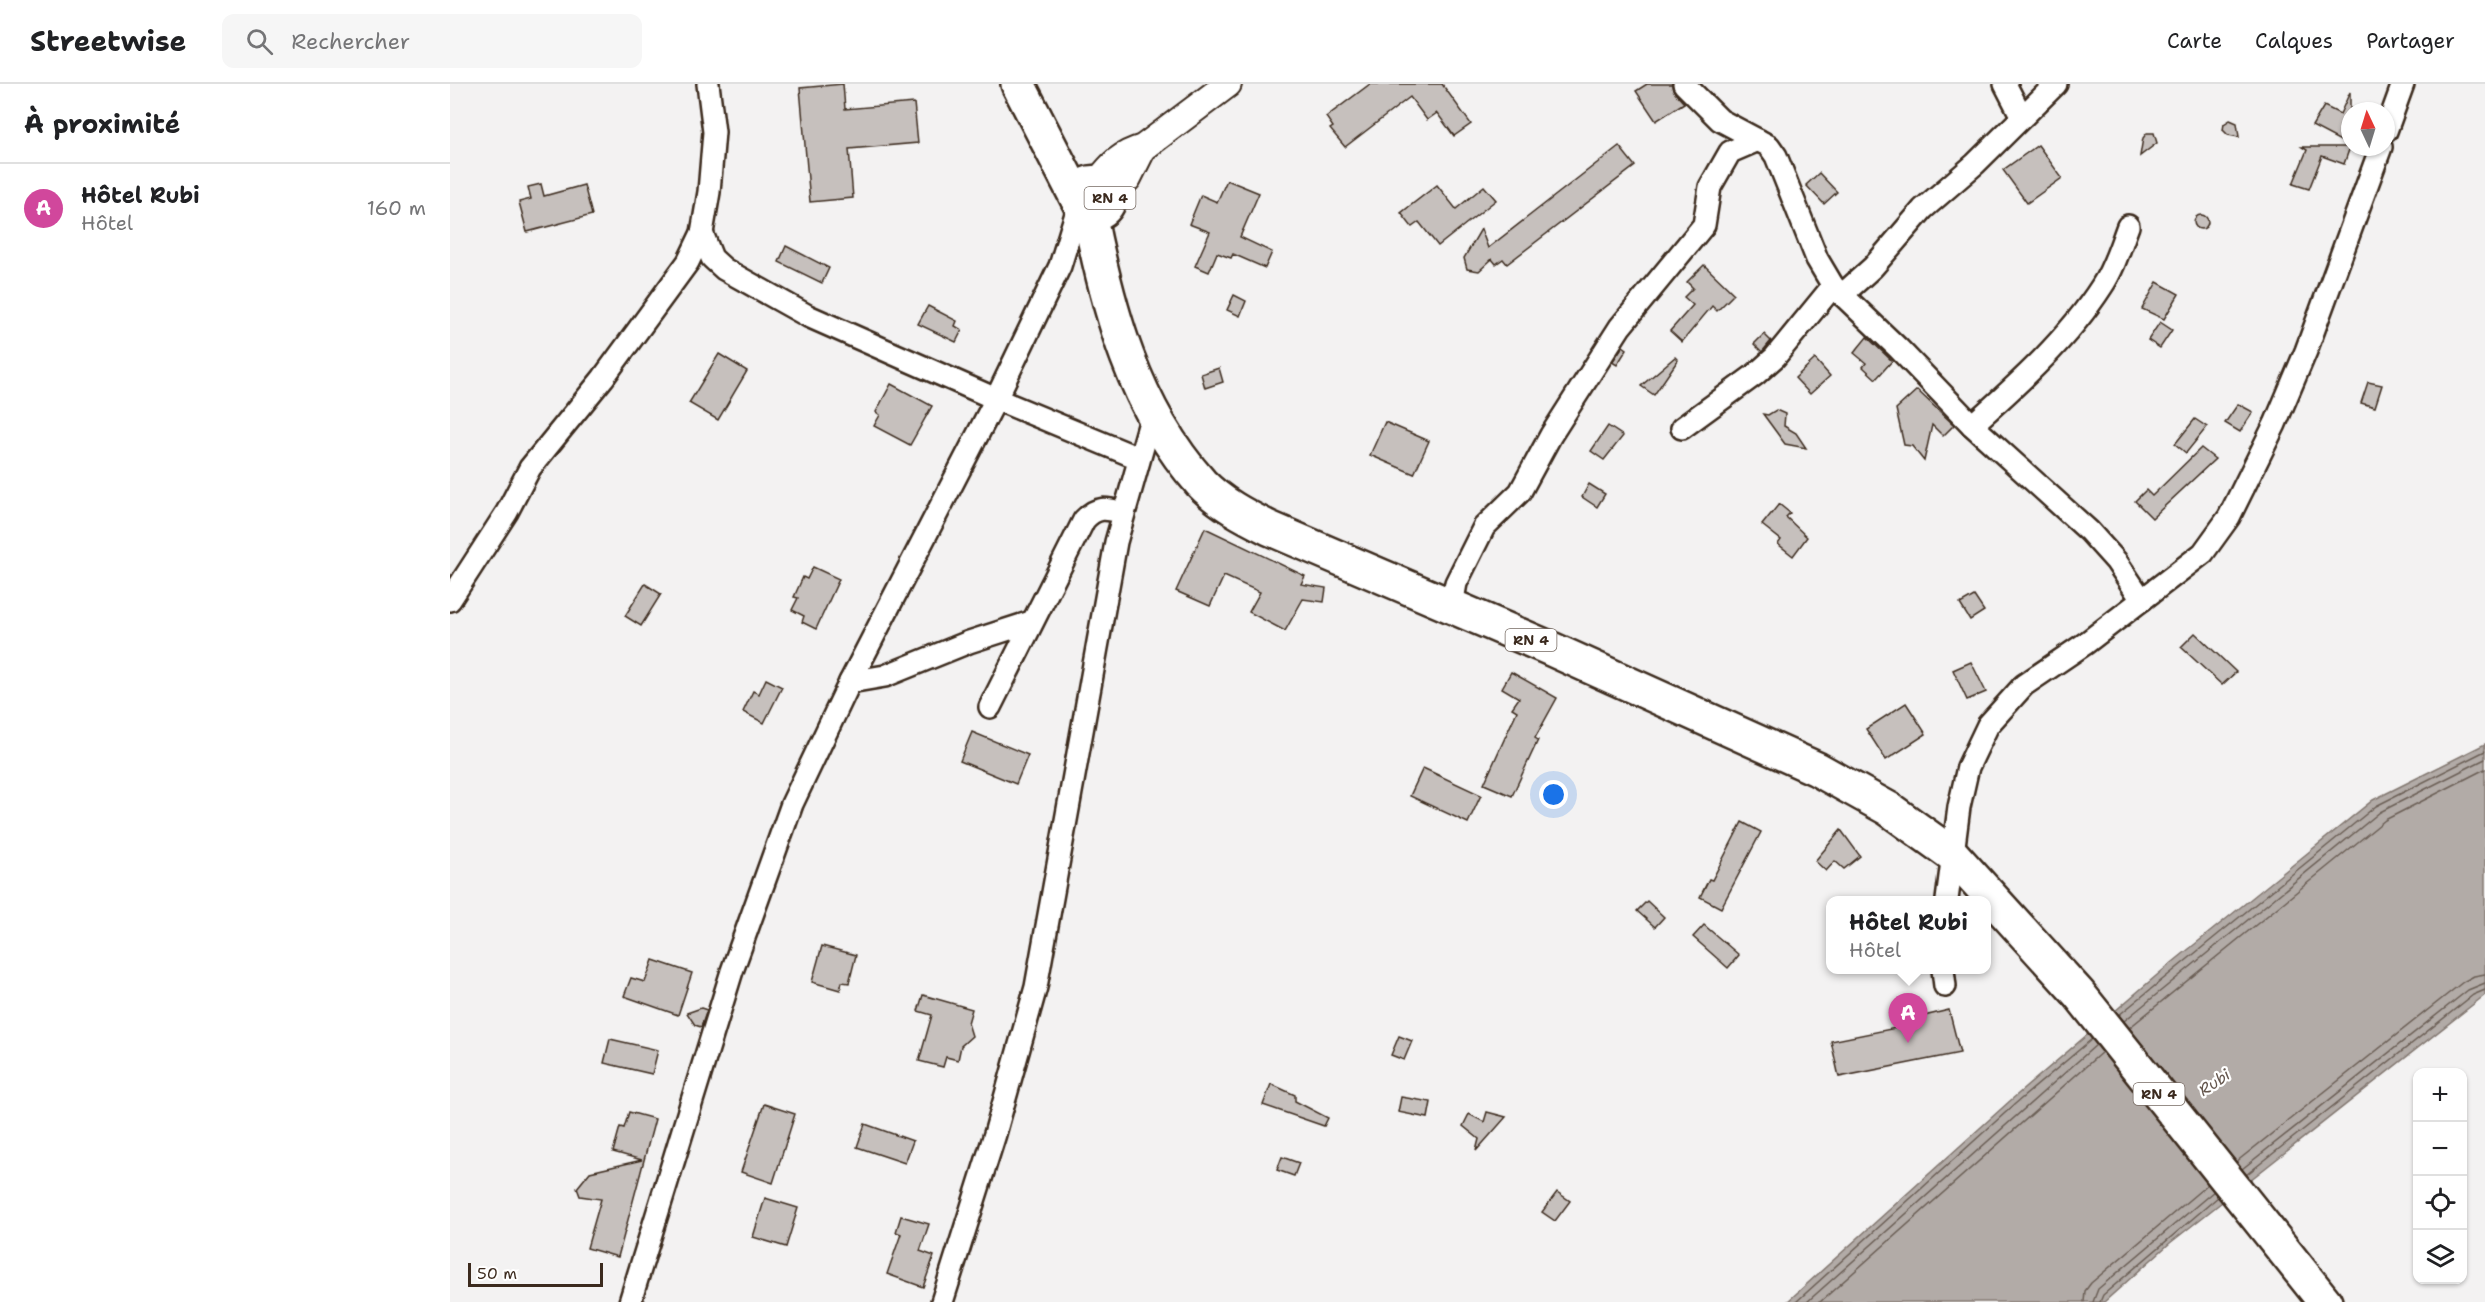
<!DOCTYPE html>
<html lang="fr">
<head>
<meta charset="utf-8">
<style>
	body { margin:0; font-family:"Shantell Sans",sans-serif; background:#f6f6f6; color:#202124 }
	.controls { position:absolute; right:18px; bottom:18px; display:grid; overflow:hidden; border-radius:12px; box-shadow:0 2px 4px #0004 }
	.controls button { width:54px; height:54px; display:grid; place-items:center; padding:0; border:0; border-bottom:2px solid #e0e0e0; background:#fff; color:#202124; font:30px sans-serif }
	.compass { position:absolute; left:1891px; top:18px; width:54px; height:54px; border-radius:50%; background:#fff; box-shadow:0 2px 4px #0004; rotate:356deg }
	.scale { position:absolute; left:18px; bottom:15px; width:135px; box-sizing:border-box; padding-left:6px; border:3px solid #3b2a1e; border-top:0; font-size:16px; line-height:21px; white-space:nowrap; color:#3b2a1e; -webkit-text-stroke:4px #fff; paint-order:stroke }
	.you { position:absolute; left:1104px; top:711px; width:21px; height:21px; margin:-15px; border:4px solid #fff; border-radius:50%; background:#1a73e8; box-shadow:0 0 0 9px #1a73e833 }
	.badge { display:grid; place-items:center; width:39px; height:39px; border-radius:50%; background:#c8321e; color:#fff; font-size:20px; font-weight:700 }
	.pin { position:absolute; translate:-50% -50px; filter:drop-shadow(0 2px 3px #0008) }
	.pin::after { content:''; position:absolute; top:32px; width:21px; height:18px; background:inherit; clip-path:polygon(0 0,100% 0,50% 100%) }
	.popup { position:absolute; left:1376px; top:812px; width:165px; height:78px; box-sizing:border-box; display:grid; place-content:center; border-radius:12px; background:#fff; filter:drop-shadow(0 2px 4px #0005); font-size:20px; white-space:nowrap; color:#757577 }
	.popup b { font-size:22px; color:#202124 }
	.popup::after { content:''; position:absolute; left:50%; top:100%; margin-left:-12px; border:12px solid transparent; border-top-color:#fff }
	.list { margin:0; padding:0; list-style:none }
	h2 { display:flex; justify-content:space-between; align-items:center; height:78px; margin:0; padding:0 24px; font-size:26px }
	h2 small { font-size:20px; font-weight:400; color:#757577 }
	.list li { display:grid; grid-template-columns:39px 1fr auto; gap:18px; align-items:center; box-sizing:border-box; height:90px; padding:0 24px; border-top:2px solid #e0e0e0 }
	.list b { display:block; font-size:22px; white-space:nowrap }
	.list p { margin:0; font-size:20px; white-space:nowrap; color:#757577 }
	.list em { font-size:20px; font-style:normal; color:#757577 }
	.icon { flex:none; width:33px; height:33px; fill:none; stroke:currentColor; stroke-width:2; stroke-linecap:round; stroke-linejoin:round }
	.map { position:relative; flex:none; width:2035px; height:1218px; overflow:hidden }
	header { display:flex; align-items:center; gap:36px; box-sizing:border-box; height:84px; padding:0 30px; background:#fff; border-bottom:2px solid #e0e0e0 }
	header strong { font-size:28px }
	nav { display:flex; gap:33px; margin-inline-start:auto; font-size:21px }
	.search { width:420px; height:54px; background:#f6f6f6; display:flex; align-items:center; gap:15px; box-sizing:border-box; padding:0 21px; border-radius:12px; color:#757577; font-size:22px }
	main { display:flex }
	aside { flex:1; background:#fff }
	.map>svg:first-child { display:block }
</style>
</head>
<body>
<header>
<strong>Streetwise</strong>
<div class="search"><svg class="icon" aria-label="search" viewBox="0 0 24 24"><circle cx="10" cy="10" r="6"/><path d="M15 15l6 6"/></svg>Rechercher</div>
<nav><a>Carte</a><a>Calques</a><a>Partager</a></nav>
</header>
<main>
<aside>
<h2>À proximité<small></small></h2>
<ul class="list">
<li><span class="badge" style="background:#d1479c">A</span><div><b>Hôtel Rubi</b><p>Hôtel</p></div><em>160 m</em></li>
</ul>
</aside>
<div class="map">
<svg width="2035" height="1218" viewBox="0 0 2035 1218">
	<rect width="100%" height="100%" fill="#f3f2f2"/>
	<filter id="ink" filterUnits="userSpaceOnUse"><feTurbulence type="fractalNoise" baseFrequency=".0167" numOctaves="2"/><feDisplacementMap in="SourceGraphic" scale="12" xChannelSelector="R" yChannelSelector="G"/><feConvolveMatrix kernelMatrix="1 2 1 2 8 2 1 2 1" color-interpolation-filters="sRGB"/></filter>
	<g filter="url(#ink)">
		<path fill="#b2aba7" stroke="#827770" stroke-width="1.5" d="M 2035,660 L 2035,911 L 1720,1159 L 1654,1218 L 1337,1218 L 1561,1016 L 1713,886 L 1923,716 Z"/>
		<g fill="none" stroke-linecap="round" stroke-linejoin="round">
			<g stroke="#6b5e55" stroke-width="1.5">
				<path d="M 1669,931 L 1926,722 L 2035,667"/>
				<path d="M 1674,937 L 1930,728 L 2035,675"/>
				<path d="M 1679,944 L 1935,736 L 2035,685"/>
				<path d="M 1786,1078 L 2013,898 L 2024,892 L 2035,890"/>
				<path d="M 1792,1085 L 2018,906 L 2035,899"/>
				<path d="M 1796,1091 L 2023,911 L 2035,906"/>
				<path d="M 1346,1218 L 1565,1020 L 1642,955"/>
				<path d="M 1357,1218 L 1646,961"/>
				<path d="M 1370,1218 L 1652,968"/>
				<path d="M 1634,1218 L 1635,1207 L 1641,1199 L 1758,1100"/>
				<path d="M 1643,1218 L 1648,1205 L 1764,1107"/>
				<path d="M 1650,1218 L 1653,1211 L 1768,1113"/>
			</g>
		</g>
		<g fill="#c6c0bd" stroke="#3b2a1e" stroke-width="1.5">
			<path d="M 393,0 L 395,25 L 464,19 L 468,59 L 399,65 L 403,114 L 360,118 L 350,4 Z"/>
			<path d="M 920,0 L 992,0 L 1021,40 L 1004,52 L 987,29 L 977,36 L 960,13 L 895,63 L 880,45 L 883,43 L 876,33 Z"/>
			<path d="M 1197,0 L 1222,0 L 1225,9 L 1234,19 L 1206,37 L 1186,7 Z"/>
			<path d="M 1900,8 L 1900,62 L 1862,42 L 1874,22 L 1890,30 Z"/>
			<path d="M 1780,36 L 1787,39 L 1789,53 L 1778,51 L 1773,46 L 1774,40 Z"/>
			<path d="M 1697,49 L 1704,49 L 1707,59 L 1690,72 L 1693,54 Z"/>
			<path d="M 1588,61 L 1612,94 L 1577,119 L 1553,86 Z"/>
			<path d="M 1169,62 L 1185,82 L 1057,180 L 1053,175 L 1046,180 L 1042,175 L 1029,187 L 1017,185 L 1014,174 L 1031,145 L 1038,164 Z"/>
			<path d="M 1852,63 L 1900,63 L 1894,80 L 1872,72 L 1859,105 L 1843,100 L 1857,66 Z"/>
			<path d="M 1369,89 L 1387,108 L 1374,120 L 1356,101 Z"/>
			<path d="M 777,96 L 809,109 L 790,153 L 822,168 L 815,184 L 783,170 L 781,174 L 767,169 L 759,188 L 745,182 L 760,148 L 739,140 L 751,111 L 767,118 Z"/>
			<path d="M 91,100 L 94,112 L 134,101 L 142,131 L 77,148 L 69,118 L 81,115 L 78,103 Z"/>
			<path d="M 987,101 L 1006,125 L 1034,102 L 1046,116 L 988,162 L 969,138 L 962,143 L 951,129 Z"/>
			<circle cx="1751" cy="138" r="7"/>
			<path d="M 336,162 L 379,184 L 372,199 L 329,178 Z"/>
			<path d="M 1254,181 L 1284,210 L 1267,227 L 1262,222 L 1232,258 L 1220,247 L 1243,221 L 1234,213 L 1243,204 L 1237,198 Z"/>
			<path d="M 1707,198 L 1729,210 L 1714,235 L 1692,225 Z"/>
			<path d="M 784,211 L 796,217 L 790,232 L 777,226 Z"/>
			<path d="M 478,222 L 507,237 L 505,242 L 512,246 L 506,258 L 468,240 Z"/>
			<path d="M 1710,238 L 1722,246 L 1710,264 L 1698,256 Z"/>
			<path d="M 1314,250 L 1321,257 L 1312,268 L 1304,260 Z"/>
			<path d="M 1417,253 L 1442,277 L 1426,295 L 1413,283 L 1416,279 L 1404,269 Z"/>
			<path d="M 1173,262 L 1177,265 L 1167,281 L 1162,278 Z"/>
			<path d="M 269,270 L 297,287 L 268,336 L 239,319 Z"/>
			<path d="M 1225,273 L 1228,276 L 1204,311 L 1191,302 Z"/>
			<path d="M 1365,275 L 1380,292 L 1360,310 L 1345,294 Z"/>
			<path d="M 769,284 L 773,298 L 755,304 L 751,290 Z"/>
			<path d="M 1918,298 L 1932,301 L 1925,323 L 1911,319 Z"/>
			<path d="M 441,300 L 482,322 L 460,361 L 424,342 L 430,331 L 426,328 Z"/>
			<path d="M 1467,306 L 1504,341 L 1493,352 L 1482,341 L 1474,377 L 1462,362 L 1454,361 L 1446,325 Z"/>
			<path d="M 1788,320 L 1803,328 L 1790,348 L 1775,339 Z"/>
			<path d="M 1326,326 L 1335,330 L 1334,342 L 1346,349 L 1356,364 L 1335,360 L 1313,330 L 1318,331 Z"/>
			<path d="M 1745,335 L 1757,343 L 1736,369 L 1725,360 Z"/>
			<path d="M 935,338 L 979,357 L 964,390 L 920,371 Z"/>
			<path d="M 1158,342 L 1173,352 L 1154,376 L 1141,367 Z"/>
			<path d="M 1751,364 L 1765,375 L 1702,434 L 1685,417 L 1696,406 L 1702,412 Z"/>
			<path d="M 1139,400 L 1155,410 L 1147,423 L 1132,413 Z"/>
			<path d="M 1329,420 L 1340,429 L 1336,433 L 1357,453 L 1343,472 L 1328,460 L 1331,456 L 1312,441 Z"/>
			<path d="M 755,444 L 855,492 L 851,500 L 876,504 L 874,518 L 853,515 L 835,547 L 799,528 L 810,508 L 774,492 L 760,522 L 726,507 Z"/>
			<path d="M 363,483 L 389,495 L 366,545 L 352,538 L 354,532 L 342,526 L 348,514 L 344,513 L 353,493 L 357,495 Z"/>
			<path d="M 195,500 L 211,510 L 191,542 L 175,532 Z"/>
			<path d="M 1524,512 L 1534,527 L 1520,536 L 1510,520 Z"/>
			<path d="M 1745,549 L 1786,588 L 1772,601 L 1731,563 Z"/>
			<path d="M 1521,578 L 1536,608 L 1517,616 L 1503,586 Z"/>
			<path d="M 1061,588 L 1107,614 L 1085,654 L 1088,656 L 1062,712 L 1034,700 L 1067,627 L 1062,624 L 1069,614 L 1052,604 Z"/>
			<path d="M 316,595 L 332,603 L 314,639 L 293,628 L 303,607 L 309,610 Z"/>
			<path d="M 1456,619 L 1476,650 L 1436,676 L 1416,645 Z"/>
			<path d="M 522,648 L 578,671 L 566,700 L 510,677 Z"/>
			<path d="M 973,684 L 1031,711 L 1018,739 L 960,712 Z"/>
			<path d="M 1292,738 L 1311,748 L 1271,824 L 1250,813 L 1259,795 L 1262,796 Z"/>
			<path d="M 1391,746 L 1410,772 L 1394,785 L 1385,777 L 1376,787 L 1365,777 Z"/>
			<path d="M 1197,817 L 1214,833 L 1205,843 L 1187,827 Z"/>
			<path d="M 1254,841 L 1289,871 L 1278,884 L 1243,853 Z"/>
			<path d="M 372,862 L 406,871 L 399,899 L 392,898 L 390,906 L 362,898 Z"/>
			<path d="M 203,876 L 242,889 L 228,931 L 174,912 L 181,894 L 195,898 Z"/>
			<path d="M 473,911 L 522,925 L 518,939 L 522,952 L 511,962 L 508,976 L 496,973 L 493,983 L 469,977 L 482,931 L 468,927 Z"/>
			<path d="M 251,924 L 257,926 L 251,943 L 245,941 L 237,929 Z"/>
			<path d="M 1499,926 L 1510,969 L 1389,993 L 1381,957 L 1446,944 L 1445,939 Z"/>
			<path d="M 949,952 L 962,957 L 954,976 L 941,971 Z"/>
			<path d="M 160,955 L 208,966 L 202,990 L 154,979 Z"/>
			<path d="M 821,1000 L 845,1011 L 845,1017 L 878,1034 L 874,1042 L 813,1021 Z"/>
			<path d="M 951,1013 L 981,1018 L 978,1034 L 948,1028 Z"/>
			<path d="M 314,1020 L 345,1030 L 323,1099 L 291,1088 Z"/>
			<path d="M 179,1028 L 205,1035 L 168,1173 L 137,1164 L 151,1115 L 130,1112 L 127,1104 L 140,1088 L 192,1076 L 163,1068 L 170,1043 L 174,1044 Z"/>
			<path d="M 1037,1028 L 1056,1033 L 1026,1067 L 1029,1055 L 1013,1042 L 1019,1030 L 1034,1038 Z"/>
			<path d="M 415,1040 L 463,1057 L 455,1079 L 407,1063 Z"/>
			<path d="M 832,1073 L 849,1079 L 844,1092 L 827,1086 Z"/>
			<path d="M 1107,1108 L 1120,1117 L 1105,1137 L 1092,1128 Z"/>
			<path d="M 315,1114 L 348,1124 L 336,1163 L 303,1153 Z"/>
			<path d="M 451,1132 L 479,1140 L 470,1167 L 484,1172 L 473,1203 L 437,1190 L 451,1150 L 446,1148 Z"/>
		</g>
		<g fill="none" stroke-linecap="round" stroke-linejoin="round">
			<g stroke="#3b2a1e" stroke-width="26">
				<g id="minor">
					<path d="M 1234,0 L 1270,36 L 1319,62 L 1326,72 L 1367,175 L 1383,202 L 1449,265 L 1522,341 L 1639,447 L 1666,477 L 1692,516"/>
					<path d="M 1555,0 L 1572,33"/>
					<path d="M 1936,47 L 1953,0"/>
					<path d="M 252,149 L 262,174 L 274,185 L 358,232 L 546,315 L 688,374"/>
					<path d="M 1392,211 L 1423,183 L 1473,125 L 1525,80 L 1606,0"/>
					<path d="M 1522,341 C 1568,300 1618,255 1652,202 C 1664,184 1670,163 1678,142"/>
					<path d="M 1232,344 L 1306,290 L 1325,273 L 1383,202"/>
					<path d="M 0,516 L 57,428 L 80,384 L 153,294 L 238,178 L 252,149 L 259,108 L 264,48 L 258,0"/>
					<path d="M 1002,522 L 1006,499 L 1034,443 L 1070,408 L 1101,351 L 1170,243 L 1254,141 L 1260,103 L 1280,68 L 1308,56"/>
					<path d="M 400,598 L 435,592 L 519,558 L 581,538"/>
					<path d="M 540,623 L 634,436 C 647,422 656,424 673,429"/>
					<path d="M 1497,816 L 1509,723 L 1518,683 L 1538,641 L 1574,601 L 1636,559 L 1753,469 L 1779,433 L 1825,340 L 1856,267 L 1931,63"/>
					<path d="M 1493,886 L 1495,902"/>
					<path d="M 180,1218 L 282,887 L 342,720 L 400,598 L 546,315 L 584,236 L 610,182 L 629,120"/>
					<path d="M 492,1218 L 545,1050 L 586,903 L 666,458 L 702,331"/>
				</g>
			</g>
			<g stroke="#3b2a1e" stroke-width="30">
				<g id="tertiary">
					<path d="M 648,98 C 661,81 671,70 693,64 L 778,0"/>
					<path d="M 660,114 L 678,94 L 693,64"/>
				</g>
			</g>
			<g stroke="#3b2a1e" stroke-width="38">
				<g id="trunk">
					<path d="M 568,0 L 633,126 C 646,132 656,128 660,114 L 654,102 C 641,95 632,99 628,113"/>
					<path d="M 639,129 C 658,225 684,324 751,399 C 770,419 795,432 819,444 L 1099,564 L 1367,685 L 1439,725 L 1503,771 L 1629,910 L 1875,1218"/>
				</g>
			</g>
			<use href="#minor" stroke="#fff" stroke-width="21"/>
			<use href="#tertiary" stroke="#fff" stroke-width="26"/>
			<use href="#trunk" stroke="#fff" stroke-width="33"/>
		</g>
	</g>
	<g text-anchor="middle" stroke-width="4.5" stroke-linejoin="round" paint-order="stroke">
		<g fill="#fff" stroke="#766a62" stroke-width="1.5">
			<rect x="634.5" y="103" width="51" height="22" rx="4.5"/>
			<rect x="1055.5" y="545" width="51" height="22" rx="4.5"/>
			<rect x="1683.5" y="999" width="51" height="22" rx="4.5"/>
		</g>
		<g font-size="14" font-weight="bold" fill="#3b2a1e">
			<text x="660" y="119">RN 4</text>
			<text x="1081" y="561">RN 4</text>
			<text x="1709" y="1015">RN 4</text>
		</g>
		<g font-size="16" font-style="italic" fill="#65574e" stroke="#fff">
			<text transform="translate(1764 998) rotate(-34)" y="6">Rubi</text>
		</g>
	</g>
</svg>
<div class="controls">
<button>+</button>
<button>−</button>
<button><svg class="icon" aria-label="locate" viewBox="0 0 24 24"><circle cx="12" cy="12" r="6"/><path d="M12 2v4M12 18v4M2 12h4M18 12h4"/></svg></button>
<button><svg class="icon" aria-label="layers" viewBox="0 0 24 24"><path d="M12 4l9 5-9 5-9-5zM3 14l9 5 9-5"/></svg></button>
</div>
<svg class="compass" viewBox="-18 -18 36 36"><path d="M0-13l5 13h-10z" fill="#e53935"/><path d="M0 13l5-13h-10z" fill="#757577"/></svg>
<div class="scale">50 m</div>
<div class="you"></div>
<div class="pin badge" style="left:1458px;top:959px;background:#d1479c">A</div>
<div class="popup"><b>Hôtel Rubi</b>Hôtel</div>
</div>
</main>
</body>
</html>
